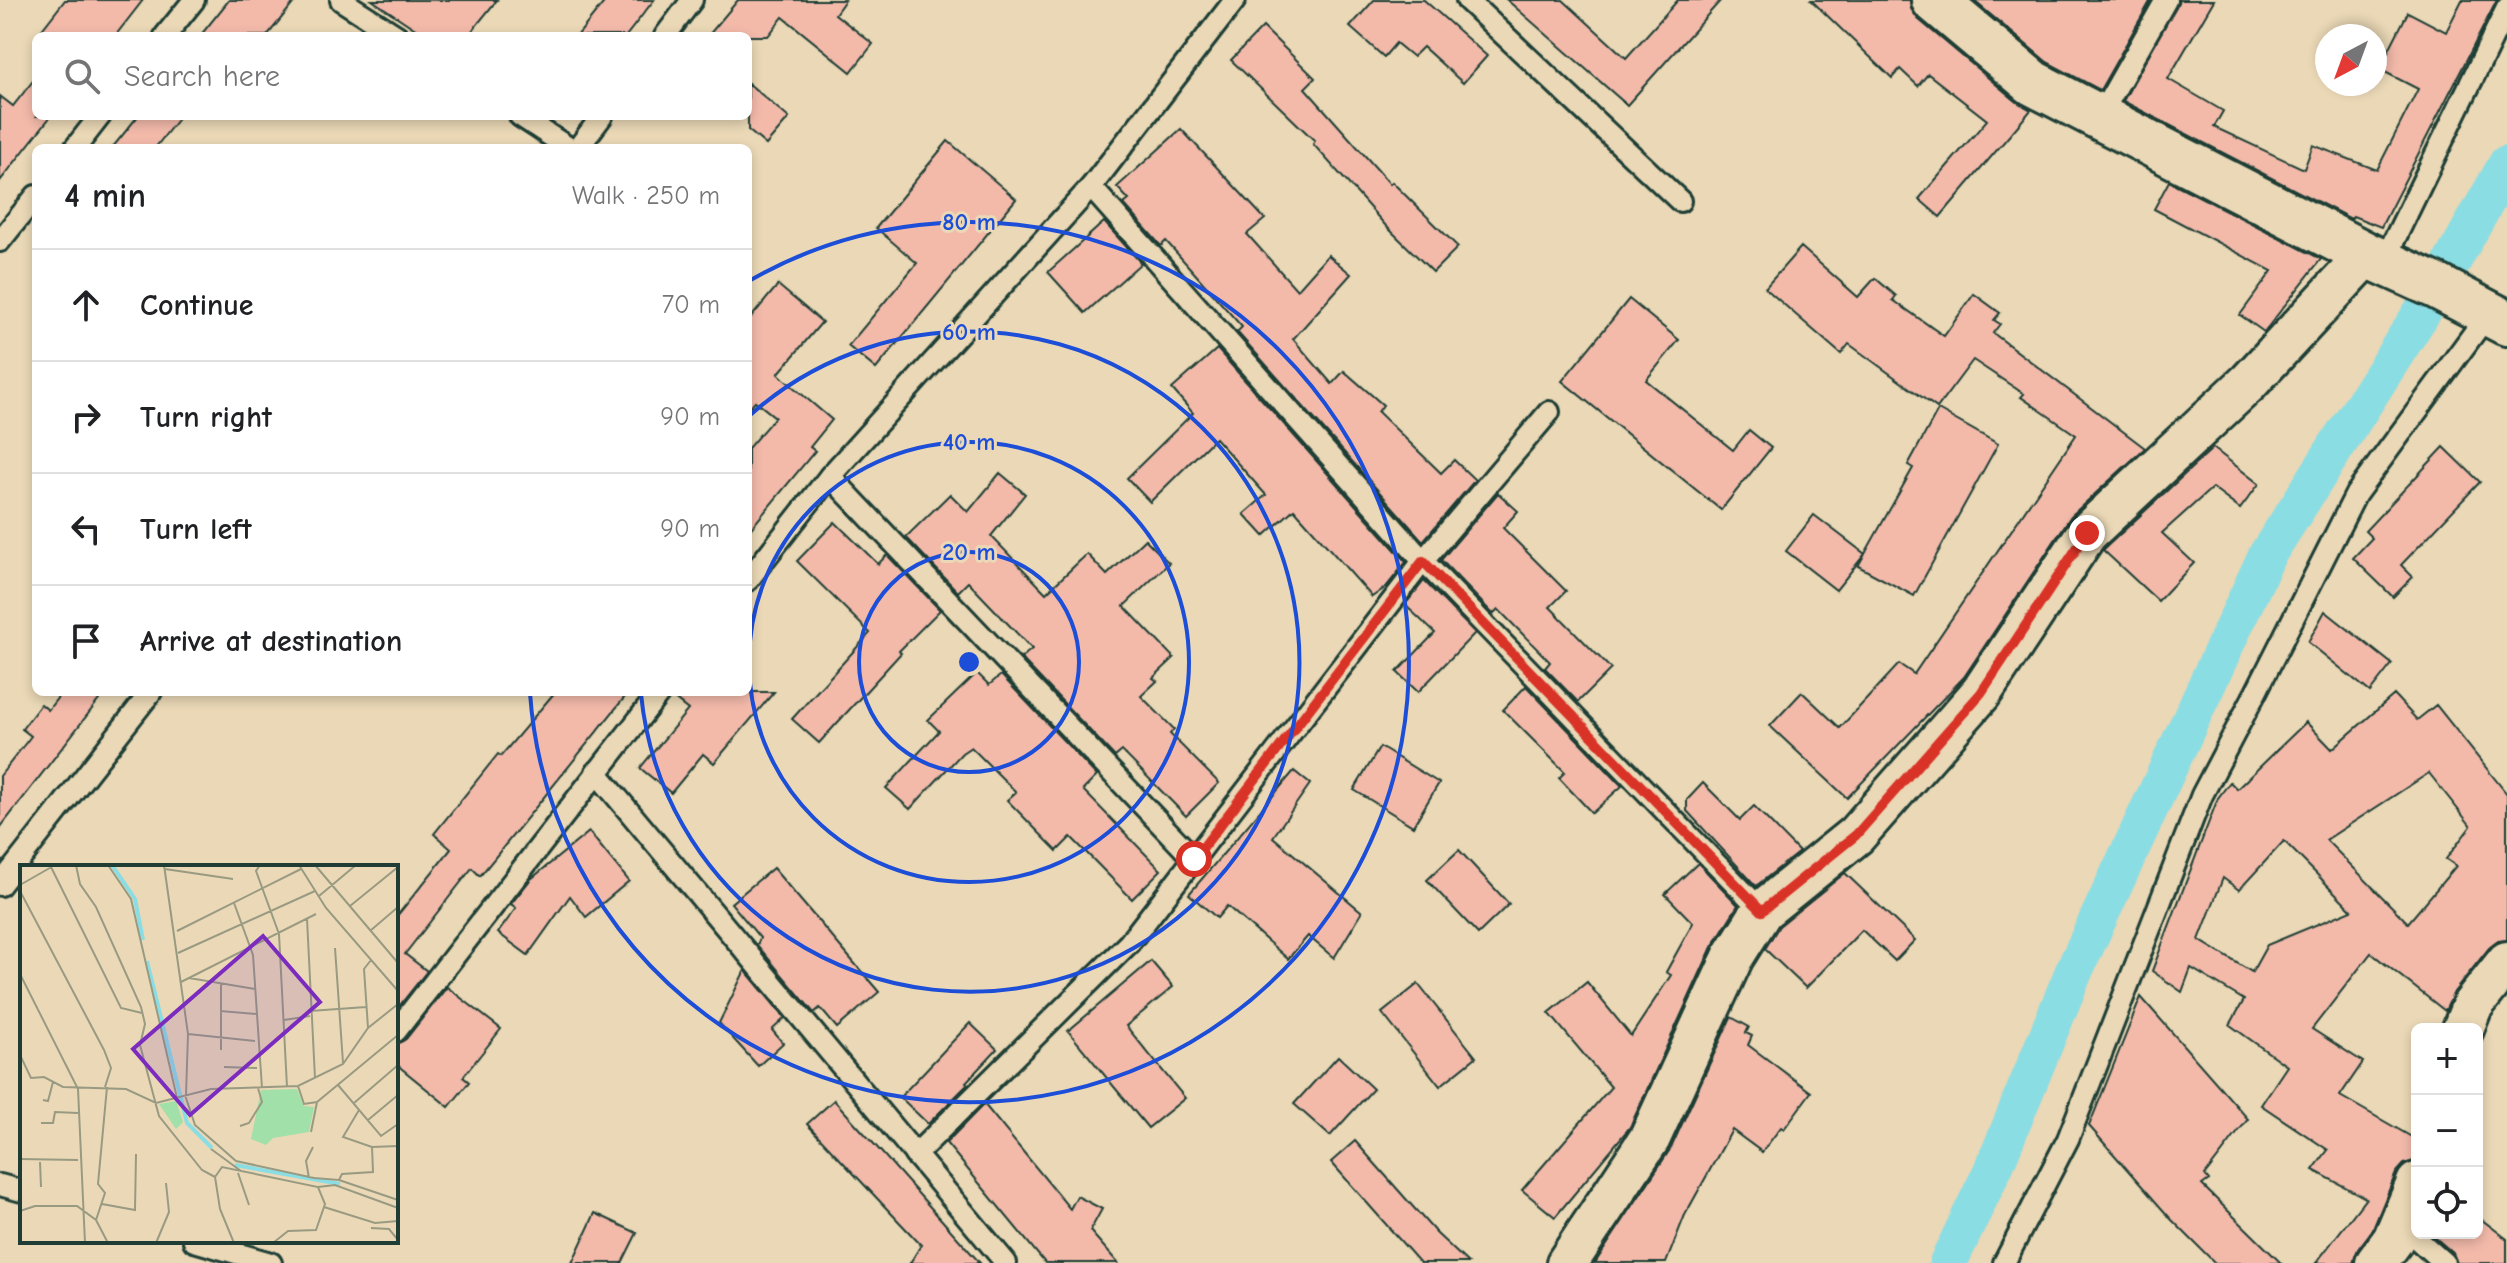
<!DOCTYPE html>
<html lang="en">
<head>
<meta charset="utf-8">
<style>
	body { margin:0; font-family:"Comic Neue",sans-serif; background:#f2f2f2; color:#202124 }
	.controls { position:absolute; right:24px; bottom:24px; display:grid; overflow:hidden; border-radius:12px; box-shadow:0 4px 12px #0003 }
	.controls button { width:72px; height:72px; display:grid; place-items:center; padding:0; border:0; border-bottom:2px solid #e0e0e0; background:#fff; color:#202124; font:40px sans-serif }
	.compass { position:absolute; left:2315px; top:24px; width:72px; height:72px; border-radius:50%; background:#fff; box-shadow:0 4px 12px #0003; rotate:221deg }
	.stop { position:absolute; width:24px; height:24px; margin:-18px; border:6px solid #d93025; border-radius:50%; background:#fff }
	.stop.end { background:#d93025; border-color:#fff; box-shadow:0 2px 8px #0008 }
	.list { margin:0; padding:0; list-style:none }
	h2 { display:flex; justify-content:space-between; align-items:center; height:104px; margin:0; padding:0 32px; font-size:34px }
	h2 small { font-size:26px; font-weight:400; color:#757577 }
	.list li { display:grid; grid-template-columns:52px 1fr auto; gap:24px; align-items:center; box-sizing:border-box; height:112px; padding:0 32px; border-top:2px solid #e0e0e0 }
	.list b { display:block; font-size:30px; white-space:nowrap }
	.list em { font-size:26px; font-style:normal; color:#757577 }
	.icon { flex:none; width:44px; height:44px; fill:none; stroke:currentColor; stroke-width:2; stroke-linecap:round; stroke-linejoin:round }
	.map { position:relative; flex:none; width:2507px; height:1263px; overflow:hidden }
	.search { position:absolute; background:#fff; box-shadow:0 4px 12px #0003; left:32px; top:32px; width:720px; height:88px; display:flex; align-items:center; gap:20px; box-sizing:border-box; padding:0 28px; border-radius:12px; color:#757577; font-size:30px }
	.panel { position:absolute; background:#fff; box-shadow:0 4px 12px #0003; left:32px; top:144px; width:720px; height:552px; border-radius:12px }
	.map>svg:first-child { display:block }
</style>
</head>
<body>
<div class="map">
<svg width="2507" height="1263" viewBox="0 0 2507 1263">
	<rect width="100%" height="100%" fill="#ead8b6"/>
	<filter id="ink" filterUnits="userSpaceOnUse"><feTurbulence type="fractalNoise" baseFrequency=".0125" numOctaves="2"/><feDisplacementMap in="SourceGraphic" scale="16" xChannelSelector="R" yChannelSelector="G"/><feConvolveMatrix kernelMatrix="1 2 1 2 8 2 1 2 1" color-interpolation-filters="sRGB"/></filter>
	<g filter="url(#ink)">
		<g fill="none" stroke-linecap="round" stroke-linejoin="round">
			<path stroke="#8bdde4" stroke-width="38" d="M 1948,1263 L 1995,1165 L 2074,971 L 2267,555 L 2438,287 L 2507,164"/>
		</g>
		<g fill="#f3baaa" stroke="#1f3d34" stroke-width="2" fill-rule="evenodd">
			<path d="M 65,0 L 143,0 L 115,36 L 37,36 Z"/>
			<path d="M 229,0 L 296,0 L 267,36 L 200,36 Z"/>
			<path d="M 372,0 L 497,0 L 468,36 L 426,36 Z"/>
			<path d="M 606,0 L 654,0 L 626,36 L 577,36 Z"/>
			<path d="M 738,0 L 845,0 L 835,14 L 873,44 L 851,72 L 783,17 L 768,36 L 708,36 Z"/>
			<path d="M 1374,0 L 1424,0 L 1487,56 L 1463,83 L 1423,47 L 1413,57 L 1396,43 L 1384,57 L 1350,27 Z"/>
			<path d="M 1507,0 L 1563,0 L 1626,58 L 1678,0 L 1721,0 L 1627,105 Z"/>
			<path d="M 1811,0 L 1910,0 L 1911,9 L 1918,19 L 2017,102 L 2031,110 L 1940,217 L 1919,199 L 1987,120 L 1928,74 L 1918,86 L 1900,69 L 1892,78 Z"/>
			<path d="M 1973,0 L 2151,0 L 2100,90 L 2047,62 Z"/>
			<path d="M 2179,0 L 2214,0 L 2168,79 L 2223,111 L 2214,127 L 2304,169 L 2313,145 L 2377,170 L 2418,89 L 2379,69 L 2408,12 L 2446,32 L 2462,0 L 2497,0 L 2381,227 L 2353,216 L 2351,219 L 2123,101 Z"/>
			<path d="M 1263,27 L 1315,78 L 1305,88 L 1390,184 L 1392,182 L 1458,247 L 1433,272 L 1386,226 L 1313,144 L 1315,141 L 1231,60 Z"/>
			<path d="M 36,77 L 36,116 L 51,116 L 0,181 L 0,96 L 13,106 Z"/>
			<path d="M 748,83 L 789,118 L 766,145 L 748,130 Z"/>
			<path d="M 138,116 L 180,116 L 155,148 L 112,148 Z"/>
			<path d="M 1181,129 L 1265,219 L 1247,234 L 1297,290 L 1328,255 L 1351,274 L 1293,339 L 1332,384 L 1344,371 L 1383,405 L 1378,412 L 1441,473 L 1454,460 L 1475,480 L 1423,541 L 1237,332 L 1242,327 L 1198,277 L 1166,241 L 1161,246 L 1124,204 L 1129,200 L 1117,187 Z"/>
			<path d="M 948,141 L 1016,199 L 876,369 L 848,346 L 917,263 L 876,228 Z"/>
			<path d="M 2169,181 L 2321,259 L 2264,332 L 2240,315 L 2272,271 L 2154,209 Z"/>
			<path d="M 1104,222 L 1141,263 L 1085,313 L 1048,272 Z"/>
			<path d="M 1801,247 L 1858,297 L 1875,278 L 1896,296 L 1893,300 L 1944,336 L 1974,294 L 2000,313 L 1994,320 L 2000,324 L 1993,333 L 2145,448 L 2071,516 L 1964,677 L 1847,798 L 1770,726 L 1802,692 L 1840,728 L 1899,664 L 1914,674 L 2076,435 L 2021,397 L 2024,394 L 1973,360 L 1937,408 L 1849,344 L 1841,354 L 1765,288 Z"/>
			<path d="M 778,285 L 822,322 L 778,374 L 832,420 L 810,447 L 815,451 L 748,532 L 748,448 L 775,417 L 755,401 L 748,409 L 748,321 Z"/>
			<path d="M 1629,299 L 1679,340 L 1646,380 L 1733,450 L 1749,430 L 1771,448 L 1721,510 L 1562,381 Z"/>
			<path d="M 1217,349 L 1406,562 L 1386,587 L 1372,597 L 1294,509 L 1264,536 L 1244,514 L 1266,495 L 1215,438 L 1150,502 L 1127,478 L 1193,413 L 1172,389 Z"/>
			<path d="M 1938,410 L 1998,444 L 1914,596 L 1858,566 L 1913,468 L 1908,465 Z"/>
			<path d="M 2444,447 L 2480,482 L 2401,565 L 2413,577 L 2393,597 L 2353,558 L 2372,538 L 2365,531 Z"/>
			<path d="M 2213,448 L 2259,484 L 2240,509 L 2212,488 L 2162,533 L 2194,563 L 2158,601 L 2103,550 Z"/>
			<path d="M 1000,473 L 1025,494 L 991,536 L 1046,593 L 1087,554 L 1107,575 L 1145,539 L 1169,563 L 1124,606 L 1174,658 L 1153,678 L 1157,681 L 1141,696 L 1174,729 L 1170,734 L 1219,783 L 1186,816 L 1122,751 L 1115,757 L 1021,658 L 1032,649 L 968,582 L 958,592 L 906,537 L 950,494 L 968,512 Z"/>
			<path d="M 1498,493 L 1518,511 L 1503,528 L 1566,591 L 1550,607 L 1611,669 L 1578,702 L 1545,668 L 1550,662 L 1498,609 L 1493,614 L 1441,560 Z"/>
			<path d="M 1814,515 L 1865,554 L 1836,590 L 1786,551 Z"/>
			<path d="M 835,522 L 878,564 L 887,555 L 940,610 L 899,651 L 901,653 L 819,743 L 792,719 L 870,633 L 797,561 Z"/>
			<path d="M 1424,581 L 1475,633 L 1418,692 L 1397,672 L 1435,633 L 1405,605 Z"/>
			<path d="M 2325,611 L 2392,664 L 2370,692 L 2308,642 Z"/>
			<path d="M 977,673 L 989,685 L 1001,675 L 1097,776 L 1083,790 L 1161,870 L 1132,899 L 1071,837 L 1057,851 L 1007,800 L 1016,792 L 971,747 L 962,753 L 910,809 L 886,788 L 939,731 L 928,720 Z"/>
			<path d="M 1526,686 L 1622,786 L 1592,813 L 1559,778 L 1565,772 L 1503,710 Z"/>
			<path d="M 62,692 L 105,692 L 0,828 L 0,776 L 31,736 L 22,729 L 41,704 L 48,710 Z"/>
			<path d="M 555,692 L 629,692 L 480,876 L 472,868 L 405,954 L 427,971 L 396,1010 L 396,917 L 451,849 L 434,834 L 498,754 L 501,756 Z"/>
			<path d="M 673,692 L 774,692 L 714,763 L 703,754 L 671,793 L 640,768 L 688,710 L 672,697 Z"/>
			<path d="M 2394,695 L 2417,720 L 2436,705 L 2507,794 L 2507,940 L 2498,941 L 2489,948 L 2454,992 L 2445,1011 L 2371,953 L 2312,1029 L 2363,1062 L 2340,1096 L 2417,1140 L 2417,1160 L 2404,1164 L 2396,1173 L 2373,1229 L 2358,1249 L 2353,1263 L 2316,1263 L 2366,1198 L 2313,1170 L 2328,1150 L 2261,1105 L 2287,1066 L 2230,1025 L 2244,1000 L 2191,968 L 2182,992 L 2152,971 L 2218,798 L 2230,782 L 2237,789 L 2306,722 L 2332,749 ZM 2429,773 L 2471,826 L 2446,859 L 2456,866 L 2408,923 L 2326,840 ZM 2284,841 L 2352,910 L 2267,945 L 2252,972 L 2199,940 L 2223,878 L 2239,890 Z"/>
			<path d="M 1380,747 L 1439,783 L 1413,826 L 1354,790 Z"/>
			<path d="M 1294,771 L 1310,784 L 1273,837 L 1362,912 L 1334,958 L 1308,936 L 1288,959 L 1227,906 L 1217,918 L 1189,894 Z"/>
			<path d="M 1703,783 L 1740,820 L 1754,806 L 1799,852 L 1756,886 L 1687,811 L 1687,800 Z"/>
			<path d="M 589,832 L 629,881 L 586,917 L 570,896 L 528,955 L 498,933 L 516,908 L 511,904 L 531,879 Z"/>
			<path d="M 1459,850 L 1509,904 L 1478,934 L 1427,880 Z"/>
			<path d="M 1698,863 L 1738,905 L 1712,947 L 1630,1127 L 1555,1217 L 1522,1190 L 1611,1087 L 1549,1013 L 1587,982 L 1631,1036 L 1671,975 L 1666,972 L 1693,923 L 1665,894 Z"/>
			<path d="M 773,868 L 879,992 L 837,1028 L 820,1008 L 814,1013 L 757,945 L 760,938 L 731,903 Z"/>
			<path d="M 1845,873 L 1915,940 L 1895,961 L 1862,930 L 1806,988 L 1765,949 L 1779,926 Z"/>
			<path d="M 1151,961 L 1173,987 L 1126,1026 L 1185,1098 L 1148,1128 L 1068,1031 Z"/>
			<path d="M 745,970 L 785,1018 L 772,1030 L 783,1043 L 758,1066 L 719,1023 Z"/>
			<path d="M 1418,984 L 1476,1057 L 1440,1086 L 1382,1013 Z"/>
			<path d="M 447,987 L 501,1029 L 463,1077 L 469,1082 L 449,1107 L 396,1064 L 396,1044 L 406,1039 Z"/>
			<path d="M 2141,997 L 2248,1119 L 2205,1175 L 2209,1180 L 2202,1185 L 2281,1263 L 2215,1263 L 2170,1218 L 2089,1126 Z"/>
			<path d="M 1731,1017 L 1749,1027 L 1746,1033 L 1752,1036 L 1748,1045 L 1811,1092 L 1784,1129 L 1781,1127 L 1762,1152 L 1732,1130 L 1685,1215 L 1666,1263 L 1595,1263 L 1671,1148 Z"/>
			<path d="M 970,1023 L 997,1049 L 966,1082 L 968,1084 L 928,1124 L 900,1097 Z"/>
			<path d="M 1338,1056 L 1373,1089 L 1330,1136 L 1294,1104 Z"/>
			<path d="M 834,1100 L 874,1144 L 980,1263 L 910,1263 L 921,1245 L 807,1124 Z"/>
			<path d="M 984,1104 L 1070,1209 L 1077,1196 L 1102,1209 L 1090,1231 L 1118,1263 L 1045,1263 L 946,1143 Z"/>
			<path d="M 1355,1141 L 1436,1233 L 1468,1263 L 1420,1263 L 1331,1162 Z"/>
			<path d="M 595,1213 L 637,1233 L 622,1263 L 572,1263 Z"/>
			<path d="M 2477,1216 L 2507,1239 L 2507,1263 L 2457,1263 L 2453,1253 L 2430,1233 L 2477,1233 Z"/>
		</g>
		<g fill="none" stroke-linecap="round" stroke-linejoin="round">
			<g stroke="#1f3d34" stroke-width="26">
				<g id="lane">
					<path d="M 341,0 L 397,36"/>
					<path d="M 1467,0 L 1680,201"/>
					<path d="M 165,36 L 194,0"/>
					<path d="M 665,36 L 692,0"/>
					<path d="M 520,116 L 569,148"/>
					<path d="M 2099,118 L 2166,0"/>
					<path d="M 75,148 L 100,116"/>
					<path d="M 578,148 L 602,116"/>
					<path d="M 1091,187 L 1423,561 L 1762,911"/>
					<path d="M 0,241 L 36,196"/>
					<path d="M 2383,263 L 2507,8"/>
					<path d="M 830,476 L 1194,859"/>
					<path d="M 748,580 L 830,476 L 1091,187 L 1235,0"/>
					<path d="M 596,772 L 1006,1263"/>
					<path d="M 0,885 L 151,692"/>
					<path d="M 396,1031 L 660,692"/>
					<path d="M 915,1155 L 1129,943 L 1423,561 L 1549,412"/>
					<path d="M 0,1185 L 22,1191"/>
					<path d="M 2400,1224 L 2444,1263"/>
					<path d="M 194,1241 L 271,1263"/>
					<path d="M 2004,1263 L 2068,1139 L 2202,795 L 2256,692 L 2356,494 L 2488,314"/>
				</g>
			</g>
			<g stroke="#1f3d34" stroke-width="46">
				<g id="street">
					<path d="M 2463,1029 L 2472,1006 L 2507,962"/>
					<path d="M 1567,1263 L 1650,1138 L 1733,957 L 1762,911 L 1856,835 L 1981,693 L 2087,533 L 2249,382 L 2367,255"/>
					<path d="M 2376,1263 L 2393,1240 L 2417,1183"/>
				</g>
			</g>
			<g stroke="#1f3d34" stroke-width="50">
				<path id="secondary" d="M 1934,0 L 2033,83 L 2367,255 L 2438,287 L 2507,323"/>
			</g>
			<use href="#lane" stroke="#ead8b6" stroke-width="20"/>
			<use href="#street" stroke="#ead8b6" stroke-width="40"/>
			<use href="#secondary" stroke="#ead8b6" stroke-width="44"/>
		</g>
	</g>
	<g fill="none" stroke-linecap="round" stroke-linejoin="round" filter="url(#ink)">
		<path stroke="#d93025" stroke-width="10" d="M 1194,859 L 1423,561 L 1762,911 L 1856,835 L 1981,693 L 2087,533"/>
	</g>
	<g fill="none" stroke="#1d4ed8" stroke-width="4">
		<circle cx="969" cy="662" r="110"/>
		<circle cx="969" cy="662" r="220"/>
		<path d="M748 417A330 330 0 1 1 641 694"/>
		<path d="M749 281A440 440 0 1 1 530 693"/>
	</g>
	<g transform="translate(20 865)">
		<rect width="378" height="378" fill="#ead8b6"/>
		<path d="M 277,224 L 284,241 L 294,242 L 289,267 L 253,273 L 246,280 L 231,274 L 241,225 ZM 156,236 L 163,257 L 156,264 L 139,239 Z" fill="#a1e0a9"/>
		<path fill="none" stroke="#8bdde4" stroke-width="4" d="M 92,0 L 115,34 L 123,75M 127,96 L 167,258 L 192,283M 215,300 L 320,319"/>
		<path fill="none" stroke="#999a82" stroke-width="2" d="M 56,0 L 60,19 L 76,42 L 121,142 L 125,159 L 120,180 L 139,251 L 182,305 L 195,312 L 200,344 L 214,378M 88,0 L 111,34 L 157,233M 144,0 L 168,169 L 166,230M 240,0 L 236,6 L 259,69 L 267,222M 279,0 L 306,43 L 378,126M 295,0 L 378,98M 31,2 L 101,143 L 122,148M 145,4 L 213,14M 0,20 L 35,0M 0,26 L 84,185 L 91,203 L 85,222M 299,31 L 336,0M 214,38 L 233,90 L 242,223M 330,41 L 378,2M 287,54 L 295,213M 157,66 L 281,4M 350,66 L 378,42M 315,83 L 323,198M 158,88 L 295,26M 0,109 L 58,224 L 65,378M 169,113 L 235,124M 161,117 L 296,49M 201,118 L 201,185M 200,146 L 236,149M 290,146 L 346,142M 264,155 L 290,151M 348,163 L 344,104 L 351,95M 168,169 L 235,176M 0,190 L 11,213 L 24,212 L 43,222 L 106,224 L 136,238 L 191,224 L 278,221 L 323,199 L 348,163 L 378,139M 0,191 L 1,167M 204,202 L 237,203M 318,220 L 361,271 L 378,259M 278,221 L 284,239 L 297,237 L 378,170M 165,230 L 175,260 L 216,296 L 294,313 L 319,315 L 322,309 L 353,307 L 352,282 L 323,272 L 339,245M 23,235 L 28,236 L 33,217M 334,238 L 378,200M 348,255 L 378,230M 21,258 L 33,258 L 35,247 L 58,248M 220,261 L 229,258 L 242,237 L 238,223M 291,267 L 297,237M 352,282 L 378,281M 191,284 L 221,306M 0,294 L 58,295M 20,297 L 21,322M 218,308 L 229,340M 195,312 L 202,302 L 298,322 L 305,339 L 296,365 L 268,366 L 253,378M 289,313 L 286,296 L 293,282M 319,315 L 378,335M 298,322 L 315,320 L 378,343M 82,339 L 115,345 L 116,289M 304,342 L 355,358 L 378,356M 0,346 L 15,341 L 57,341 L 76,355 L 88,378M 76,355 L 85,328 L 78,319 L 87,222M 351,363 L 369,364 L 378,375M 136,378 L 149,347 L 146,318"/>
		<path fill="#7b2cbf" fill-opacity="0.15" stroke="#7b2cbf" stroke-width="4" d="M 243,71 L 300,137 L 170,250 L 113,184 Z"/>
		<rect width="378" height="378" fill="none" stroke="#1f3d34" stroke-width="4"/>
	</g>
	<circle cx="969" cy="662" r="12" fill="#1d4ed8" stroke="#ead8b6" stroke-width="4"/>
	<g font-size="24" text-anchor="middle" font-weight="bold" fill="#1d4ed8" stroke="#ead8b6" stroke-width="6" stroke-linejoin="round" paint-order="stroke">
		<text x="969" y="230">80 m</text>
		<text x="969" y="340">60 m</text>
		<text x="969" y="450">40 m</text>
		<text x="969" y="560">20 m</text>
	</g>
</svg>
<div class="controls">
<button>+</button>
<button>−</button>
<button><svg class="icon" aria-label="locate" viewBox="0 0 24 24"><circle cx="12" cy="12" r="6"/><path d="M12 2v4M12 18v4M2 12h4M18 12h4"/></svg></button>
</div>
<svg class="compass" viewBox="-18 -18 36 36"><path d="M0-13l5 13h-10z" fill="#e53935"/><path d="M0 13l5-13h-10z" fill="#757577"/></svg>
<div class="stop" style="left:1194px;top:859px"></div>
<div class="stop end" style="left:2087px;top:533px"></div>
<div class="search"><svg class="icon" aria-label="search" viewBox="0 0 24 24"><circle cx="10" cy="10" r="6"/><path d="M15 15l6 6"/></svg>Search here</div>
<section class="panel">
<h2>4 min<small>Walk · 250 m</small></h2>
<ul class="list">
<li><svg class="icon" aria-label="ahead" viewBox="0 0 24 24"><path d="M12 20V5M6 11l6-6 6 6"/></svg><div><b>Continue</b></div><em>70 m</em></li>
<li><svg class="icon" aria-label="right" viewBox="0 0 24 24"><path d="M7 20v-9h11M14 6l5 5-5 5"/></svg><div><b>Turn right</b></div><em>90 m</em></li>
<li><svg class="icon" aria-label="left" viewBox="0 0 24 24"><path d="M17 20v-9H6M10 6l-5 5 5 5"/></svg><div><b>Turn left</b></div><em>90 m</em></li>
<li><svg class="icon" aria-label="arrive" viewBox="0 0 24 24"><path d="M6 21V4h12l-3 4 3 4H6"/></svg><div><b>Arrive at destination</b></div></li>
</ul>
</section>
</div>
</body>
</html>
